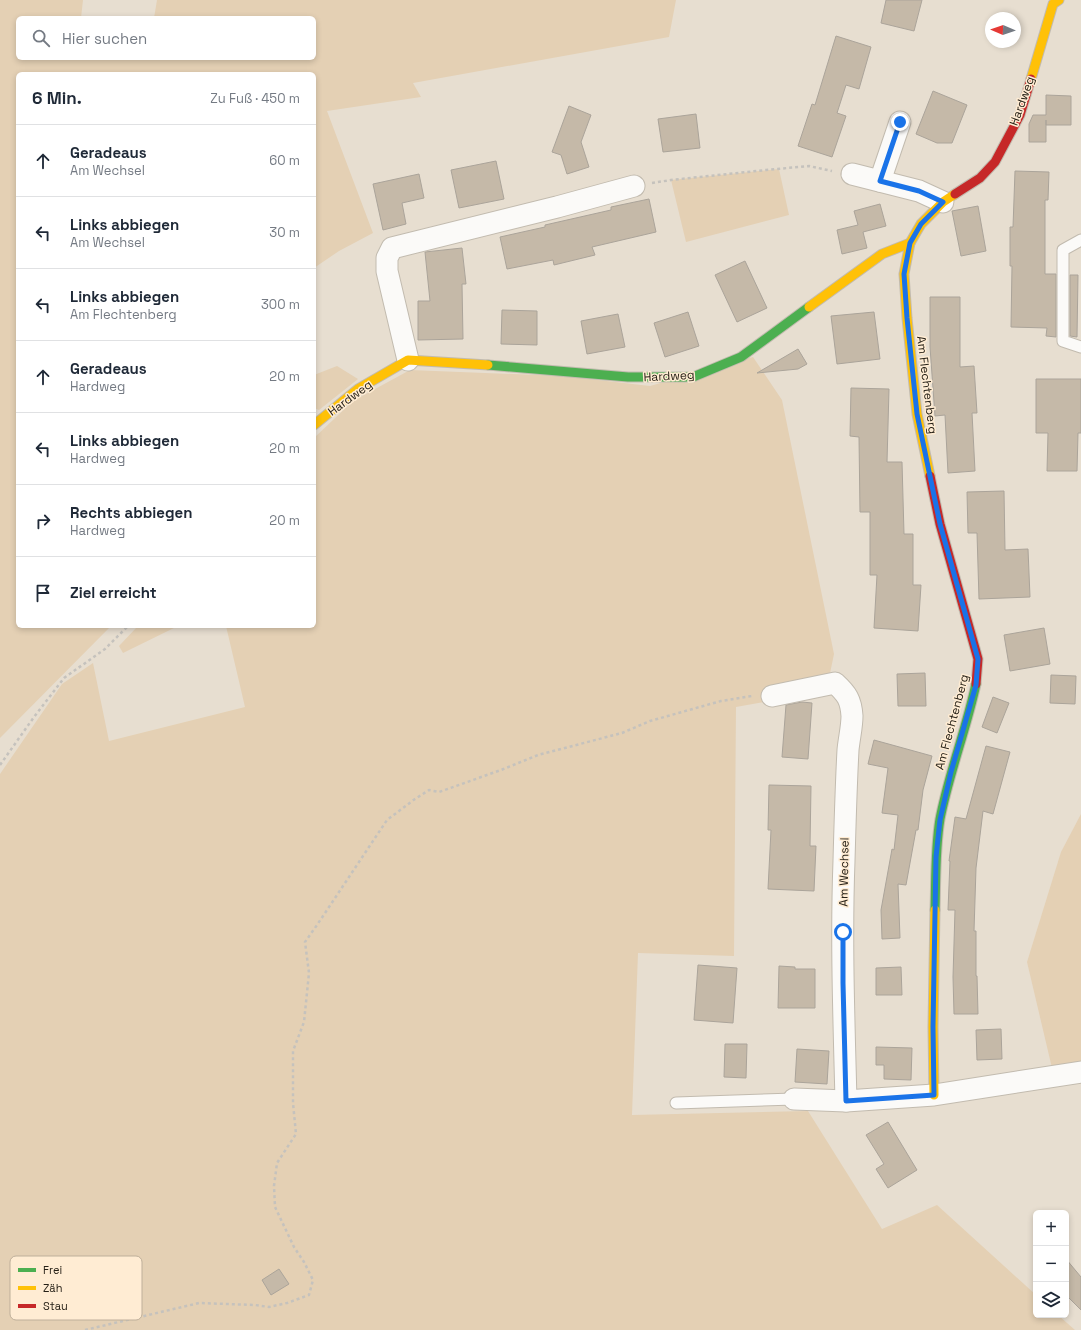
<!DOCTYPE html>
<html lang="de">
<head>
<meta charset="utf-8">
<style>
	body { margin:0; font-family:"Space Grotesk",sans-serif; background:#f6f6f7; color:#1f2937 }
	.controls { position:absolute; right:12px; bottom:12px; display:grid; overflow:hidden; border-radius:6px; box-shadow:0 2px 6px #0003 }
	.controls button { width:36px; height:36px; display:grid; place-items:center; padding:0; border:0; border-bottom:1px solid #e0e1e3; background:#fff; color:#1f2937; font:20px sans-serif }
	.compass { position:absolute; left:985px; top:12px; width:36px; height:36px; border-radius:50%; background:#fff; box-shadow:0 2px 6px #0003; rotate:272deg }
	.stop { position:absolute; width:12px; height:12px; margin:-9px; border:3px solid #1a73e8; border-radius:50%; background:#fff }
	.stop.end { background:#1a73e8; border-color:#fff; box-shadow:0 1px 4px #0008 }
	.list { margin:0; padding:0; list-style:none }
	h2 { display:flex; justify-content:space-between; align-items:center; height:52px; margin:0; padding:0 16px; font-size:17px }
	h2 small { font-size:13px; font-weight:400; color:#747a83 }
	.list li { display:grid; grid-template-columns:26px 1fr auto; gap:12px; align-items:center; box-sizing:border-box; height:72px; padding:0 16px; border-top:1px solid #e0e1e3 }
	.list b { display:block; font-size:15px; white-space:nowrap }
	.list p { margin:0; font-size:13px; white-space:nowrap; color:#747a83 }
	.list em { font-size:13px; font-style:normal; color:#747a83 }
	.icon { flex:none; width:22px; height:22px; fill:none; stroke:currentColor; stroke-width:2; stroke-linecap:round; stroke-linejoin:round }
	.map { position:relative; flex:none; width:1081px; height:1330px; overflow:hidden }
	.search { position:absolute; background:#fff; box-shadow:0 2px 6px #0003; left:16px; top:16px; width:300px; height:44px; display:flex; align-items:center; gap:10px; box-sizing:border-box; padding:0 14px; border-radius:6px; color:#747a83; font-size:15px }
	.panel { position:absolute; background:#fff; box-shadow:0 2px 6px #0003; left:16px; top:72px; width:300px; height:556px; border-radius:6px }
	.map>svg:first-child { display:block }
</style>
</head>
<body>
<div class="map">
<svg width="1081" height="1330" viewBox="0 0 1081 1330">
	<rect width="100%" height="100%" fill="#e7ded0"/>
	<g fill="#e4d0b4">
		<path d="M 0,0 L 83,0 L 81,18 L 18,18 L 18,58 L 314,58 L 314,18 L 154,18 L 157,0 L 676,0 L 669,37 L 413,83 L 421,97 L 327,111 L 373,233 L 339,251 L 314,268 L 314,74 L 18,74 L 18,626 L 111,626 L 0,738 Z"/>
		<path d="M 779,169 L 789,215 L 686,242 L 671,180 Z"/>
		<path d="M 753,357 L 782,400 L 834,654 L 829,678 L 769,701 L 736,707 L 734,956 L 638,953 L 632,1115 L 808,1111 L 882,1229 L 937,1205 L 1036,1295 L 1036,1315 L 1058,1315 L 1075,1330 L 0,1330 L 0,774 L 62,684 L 93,663 L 109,741 L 245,707 L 226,626 L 314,626 L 314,438 L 353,401 L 410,370 L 563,376 L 650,386 Z"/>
		<path d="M 337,366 L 358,379 L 319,410 L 314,408 L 314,375 Z"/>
		<path d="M 138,626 L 178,626 L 123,653 L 119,646 Z"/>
		<path d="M 1081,814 L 1081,1067 L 1056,1085 L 1027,962 L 1061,852 Z"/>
	</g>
	<g fill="#c5b9a8" stroke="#aba49a">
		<path d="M 886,0 L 922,0 L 914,31 L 881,23 Z"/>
		<path d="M 836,36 L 871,47 L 859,89 L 846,85 L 837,113 L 846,116 L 832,157 L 798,146 L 812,104 L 815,105 Z"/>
		<path d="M 933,91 L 967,105 L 952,143 L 937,143 L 916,134 Z"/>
		<path d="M 1046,95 L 1071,96 L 1071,125 L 1046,125 L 1046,120 L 1046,142 L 1029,142 L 1029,124 L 1033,115 L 1046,115 Z"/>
		<path d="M 569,106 L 591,115 L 581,142 L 589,167 L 567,174 L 561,155 L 552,152 Z"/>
		<path d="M 696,114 L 700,148 L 663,152 L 658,119 Z"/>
		<path d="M 496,161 L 504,199 L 459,208 L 451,170 Z"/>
		<path d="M 1015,171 L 1049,172 L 1048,200 L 1045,200 L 1045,274 L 1056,274 L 1056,337 L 1046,336 L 1047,328 L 1011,327 L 1012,266 L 1010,266 L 1010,227 L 1013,227 Z"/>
		<path d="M 419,174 L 424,198 L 402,203 L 406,224 L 383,230 L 373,184 Z"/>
		<path d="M 649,199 L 656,232 L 592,247 L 595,255 L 554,265 L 553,260 L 507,269 L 500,237 L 545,227 L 545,225 L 611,210 L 611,207 Z"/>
		<path d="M 880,204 L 886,226 L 863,232 L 867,248 L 842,254 L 837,230 L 858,225 L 854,211 Z"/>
		<path d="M 978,206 L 986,251 L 961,256 L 952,211 Z"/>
		<path d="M 462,248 L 466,284 L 462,284 L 463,339 L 418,340 L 418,301 L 430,301 L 425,252 Z"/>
		<path d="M 745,261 L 767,308 L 737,322 L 715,275 Z"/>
		<path d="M 1070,275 L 1078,275 L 1077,337 L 1070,336 Z"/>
		<path d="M 930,297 L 960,297 L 960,367 L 974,366 L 977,413 L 972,413 L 975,471 L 948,473 L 945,415 L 935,416 L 930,347 Z"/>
		<path d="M 502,310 L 537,311 L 537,345 L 501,344 Z"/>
		<path d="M 688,312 L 699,346 L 665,357 L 654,323 Z"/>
		<path d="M 874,312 L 880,359 L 837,364 L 831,316 Z"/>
		<path d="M 618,314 L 625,347 L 587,354 L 581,321 Z"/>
		<path d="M 798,349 L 807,364 L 798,369 L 757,373 Z"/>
		<path d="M 1036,379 L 1081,379 L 1081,433 L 1078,433 L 1077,471 L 1047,471 L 1048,433 L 1036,433 Z"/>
		<path d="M 851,388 L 889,389 L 887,462 L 902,462 L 904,534 L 913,534 L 913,585 L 921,585 L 918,631 L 874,628 L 877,575 L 870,575 L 870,512 L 860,512 L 859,437 L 850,436 Z"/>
		<path d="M 1004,491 L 1005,550 L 1028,549 L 1030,597 L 979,599 L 977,533 L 968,533 L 967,492 Z"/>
		<path d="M 1044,628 L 1050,664 L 1010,671 L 1004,635 Z"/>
		<path d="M 925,673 L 926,706 L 898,706 L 897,674 Z"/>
		<path d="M 1051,675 L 1076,676 L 1075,704 L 1050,703 Z"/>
		<path d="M 993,697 L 1009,703 L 997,733 L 982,727 Z"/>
		<path d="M 802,702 L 812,703 L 808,759 L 782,757 L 786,705 Z"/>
		<path d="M 874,740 L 932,756 L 923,790 L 918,830 L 916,830 L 906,885 L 898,884 L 900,938 L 882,939 L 881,910 L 892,849 L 894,850 L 898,815 L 882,813 L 888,768 L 868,764 Z"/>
		<path d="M 986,746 L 1010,752 L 993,814 L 983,811 L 976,868 L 974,931 L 976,931 L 976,976 L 977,976 L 978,1014 L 954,1014 L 953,977 L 955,910 L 948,910 L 950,861 L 949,861 L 955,817 L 966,819 Z"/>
		<path d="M 769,785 L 811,786 L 810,846 L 816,846 L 814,891 L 768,889 L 771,830 L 768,830 Z"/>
		<path d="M 698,965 L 737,968 L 733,1023 L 694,1020 Z"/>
		<path d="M 779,966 L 795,967 L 795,969 L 815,969 L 815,1008 L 778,1008 Z"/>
		<path d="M 901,967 L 902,995 L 876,995 L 876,968 Z"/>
		<path d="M 1001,1029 L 1002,1059 L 977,1060 L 976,1030 Z"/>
		<path d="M 725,1044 L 747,1044 L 746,1078 L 724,1077 Z"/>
		<path d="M 876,1047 L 912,1048 L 911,1080 L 884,1079 L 884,1065 L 876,1065 Z"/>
		<path d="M 797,1049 L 829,1051 L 827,1084 L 795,1082 Z"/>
		<path d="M 888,1122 L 917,1170 L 888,1188 L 876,1169 L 884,1164 L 866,1135 Z"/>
		<path d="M 1066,1259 L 1081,1277 L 1081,1310 L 1066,1295 Z"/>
		<path d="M 279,1269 L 289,1284 L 271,1295 L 262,1280 Z"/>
	</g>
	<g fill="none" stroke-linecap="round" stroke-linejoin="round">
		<g stroke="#c2bbaf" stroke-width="13">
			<g id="lane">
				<path d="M 1081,240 L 1063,250 L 1063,341 L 1081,347"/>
				<path d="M 676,1103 L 794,1099"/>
			</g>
		</g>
		<g stroke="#c2bbaf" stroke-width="23">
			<g id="street">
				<path d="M 852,174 L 919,191 L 943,202"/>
				<path d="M 880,181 L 900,122"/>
				<path d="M 408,360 L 387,271 L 387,258 L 392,248 L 557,207 L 634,186"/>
				<path d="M 772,696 L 835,683 C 847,694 851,700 852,716 C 852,727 849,739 848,750 C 846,787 845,824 844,861 C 841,941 844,1021 846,1101"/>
				<path d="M 794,1099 L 846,1101 L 934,1095 L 1081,1072"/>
			</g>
		</g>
		<g stroke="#c2bbaf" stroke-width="11">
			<g id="fast">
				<path d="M 488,365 L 628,377 L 693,377 L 741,357 L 809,307"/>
				<path d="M 935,910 C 936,880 935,849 940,819 C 949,773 966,730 976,684"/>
			</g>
		</g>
		<g stroke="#c2bbaf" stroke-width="11">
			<g id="slow">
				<path d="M 1031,79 L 1053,4 L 1059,0"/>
				<path d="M 910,243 L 904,274 L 907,318 L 917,414 L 930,476"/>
				<path d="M 809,307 L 882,254 L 910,243 L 921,224 L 943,202 L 955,194"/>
				<path d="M 314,425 L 358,389 L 408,360 L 488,365"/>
				<path d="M 934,1095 L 933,1027 L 935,910"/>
			</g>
		</g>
		<g stroke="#c2bbaf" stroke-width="11">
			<g id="jam">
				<path d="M 955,194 L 980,178 L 995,162 L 1020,115 L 1031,79"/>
				<path d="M 930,476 L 940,524 L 978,659 L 976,684"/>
			</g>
		</g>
		<g stroke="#c5c2bd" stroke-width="2.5" stroke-dasharray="3 3" stroke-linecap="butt">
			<path d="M 652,183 L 671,180 L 766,170 L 809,166 L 832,171"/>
			<path d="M 0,765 L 34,717 L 64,678 L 105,649 L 128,626"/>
			<path d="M 85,1330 L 199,1303 L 255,1305 L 269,1307 L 287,1303 L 309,1295 L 313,1280 L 304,1262 L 294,1247 L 275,1207 L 274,1186 L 277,1163 L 296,1134 L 293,1103 L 293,1051 L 304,1022 L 309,973 L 305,942 L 317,925 L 387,820 L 415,799 L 429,790 L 439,792 L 501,770 L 538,755 L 622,733 L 650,721 L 721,701 L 752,696"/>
		</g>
		<use href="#lane" stroke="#fbfaf8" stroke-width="11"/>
		<use href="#street" stroke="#fbfaf8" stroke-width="21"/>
		<use href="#fast" stroke="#4caf50" stroke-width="9"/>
		<use href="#slow" stroke="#ffc107" stroke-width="9"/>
		<use href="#jam" stroke="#c62828" stroke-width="9"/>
	</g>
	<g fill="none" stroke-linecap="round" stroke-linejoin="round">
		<path stroke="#1a73e8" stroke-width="5" d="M 843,932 L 843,983 L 846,1101 L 934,1095 L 933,1027 L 936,857 L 940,820 L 951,772 L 976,685 L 978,659 L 940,524 L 917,414 L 907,318 L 904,274 L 910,243 L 921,224 L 943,202 L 919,191 L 880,181 L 900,122"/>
	</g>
	<g text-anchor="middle" stroke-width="3" stroke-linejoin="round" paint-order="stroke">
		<g font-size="12" fill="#262016" stroke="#ffecd3">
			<text transform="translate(1022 101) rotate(-70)" y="4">Hardweg</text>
			<text transform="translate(669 376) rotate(-3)" y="4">Hardweg</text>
			<text transform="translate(927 385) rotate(83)" y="4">Am Flechtenberg</text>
			<text transform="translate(350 398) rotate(-36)" y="4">Hardweg</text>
			<text transform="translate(952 722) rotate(-75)" y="4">Am Flechtenberg</text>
			<text transform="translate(844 872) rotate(-89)" y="4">Am Wechsel</text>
		</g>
	</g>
	<rect x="10" y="1256" width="132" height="64" rx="6" fill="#ffecd3" stroke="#beaf9a" stroke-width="1"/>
	<rect x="18" y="1268" width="18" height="4" fill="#4caf50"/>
	<rect x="18" y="1286" width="18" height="4" fill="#ffc107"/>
	<rect x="18" y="1304" width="18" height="4" fill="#c62828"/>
	<g font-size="11" fill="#262016">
		<text x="43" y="1274">Frei</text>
		<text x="43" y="1292">Zäh</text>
		<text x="43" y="1310">Stau</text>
	</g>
</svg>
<div class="controls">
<button>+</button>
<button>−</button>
<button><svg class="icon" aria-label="layers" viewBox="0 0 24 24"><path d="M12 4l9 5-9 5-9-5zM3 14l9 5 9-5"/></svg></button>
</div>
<svg class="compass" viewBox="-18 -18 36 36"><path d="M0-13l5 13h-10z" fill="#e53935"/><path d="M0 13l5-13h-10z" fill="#747a83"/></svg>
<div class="stop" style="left:843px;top:932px"></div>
<div class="stop end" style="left:900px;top:122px"></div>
<div class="search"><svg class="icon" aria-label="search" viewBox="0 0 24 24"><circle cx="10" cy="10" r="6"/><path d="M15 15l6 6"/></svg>Hier suchen</div>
<section class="panel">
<h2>6 Min.<small>Zu Fuß · 450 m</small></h2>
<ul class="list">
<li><svg class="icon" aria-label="ahead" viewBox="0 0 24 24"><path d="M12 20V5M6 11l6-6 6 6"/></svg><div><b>Geradeaus</b><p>Am Wechsel</p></div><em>60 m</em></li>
<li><svg class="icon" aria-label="left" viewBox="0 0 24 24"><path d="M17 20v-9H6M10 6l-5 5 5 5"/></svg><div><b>Links abbiegen</b><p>Am Wechsel</p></div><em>30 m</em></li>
<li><svg class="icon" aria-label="left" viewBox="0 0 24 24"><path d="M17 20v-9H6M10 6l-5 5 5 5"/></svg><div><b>Links abbiegen</b><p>Am Flechtenberg</p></div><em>300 m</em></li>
<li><svg class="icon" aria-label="ahead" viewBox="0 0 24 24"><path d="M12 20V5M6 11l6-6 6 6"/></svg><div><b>Geradeaus</b><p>Hardweg</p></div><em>20 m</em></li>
<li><svg class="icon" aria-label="left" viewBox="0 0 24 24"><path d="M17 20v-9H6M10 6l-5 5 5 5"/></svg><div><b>Links abbiegen</b><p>Hardweg</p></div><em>20 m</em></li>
<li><svg class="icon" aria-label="right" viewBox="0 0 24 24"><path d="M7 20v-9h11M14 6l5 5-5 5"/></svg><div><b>Rechts abbiegen</b><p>Hardweg</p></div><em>20 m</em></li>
<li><svg class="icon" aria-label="arrive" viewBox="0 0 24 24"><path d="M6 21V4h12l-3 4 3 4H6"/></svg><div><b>Ziel erreicht</b></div></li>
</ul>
</section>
</div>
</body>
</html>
